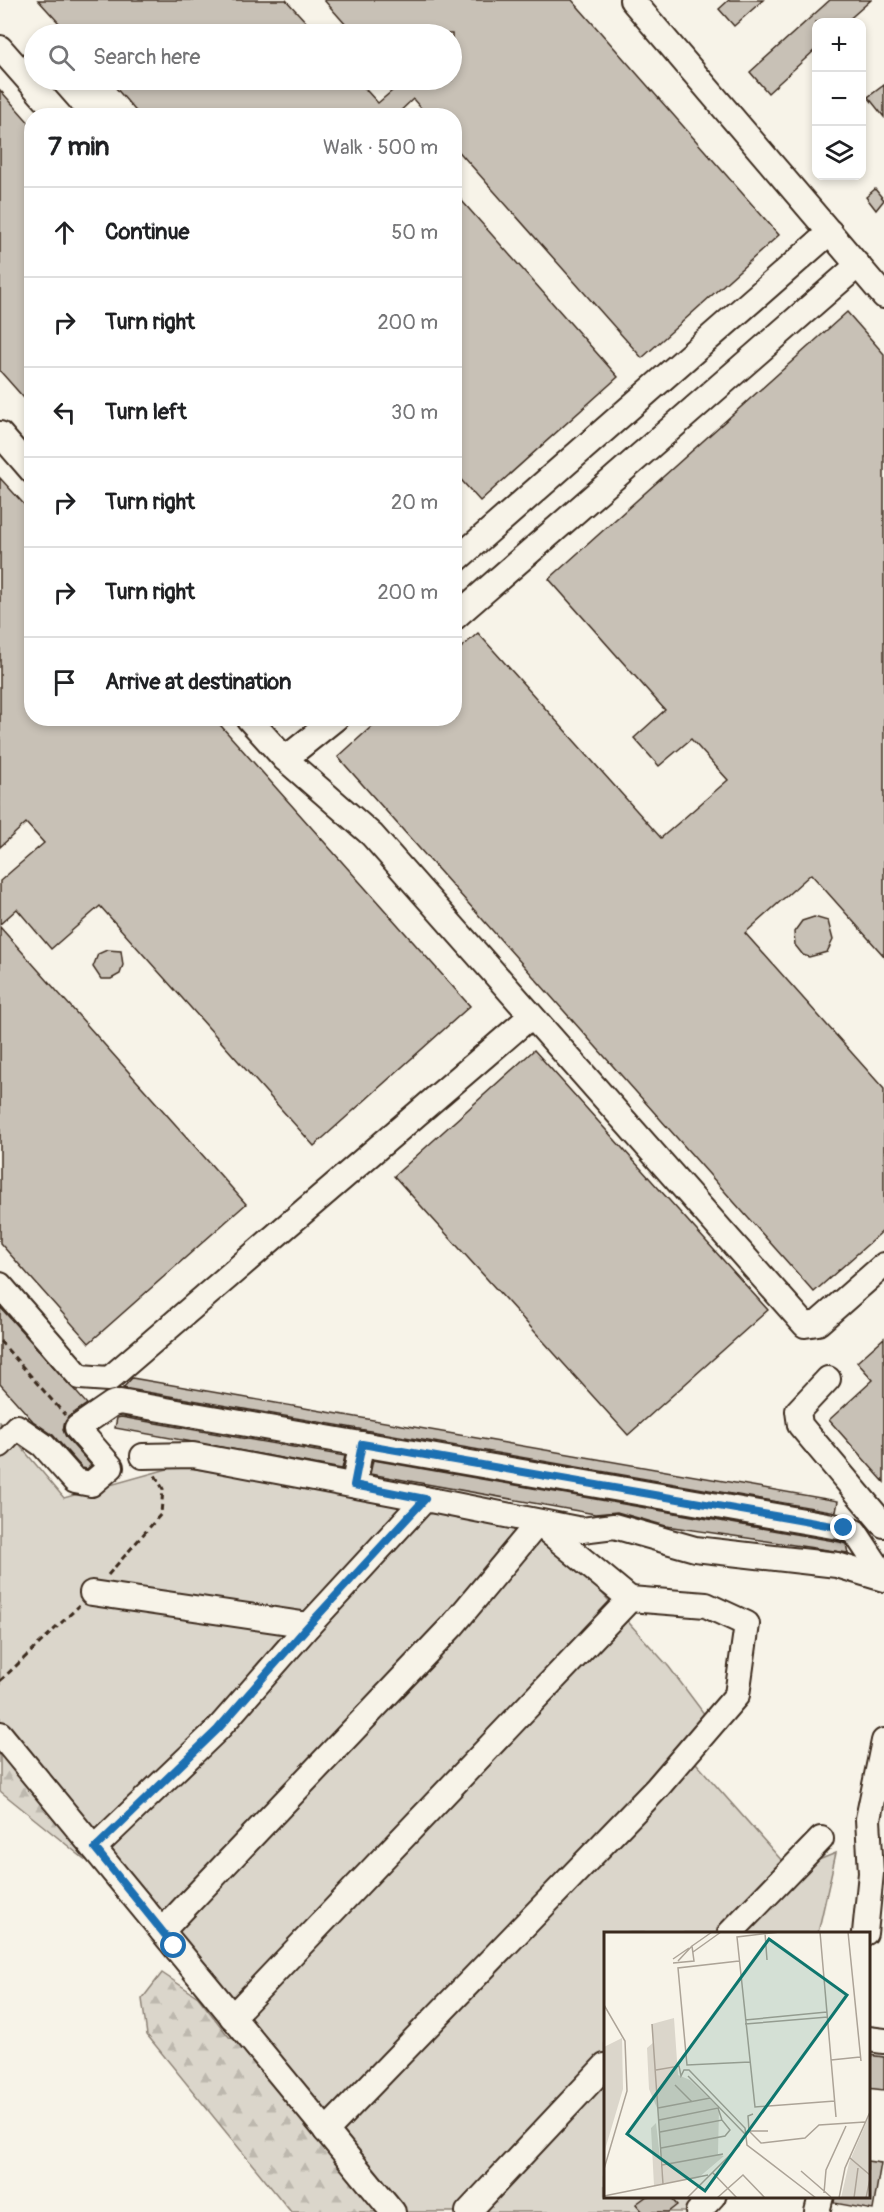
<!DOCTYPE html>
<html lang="en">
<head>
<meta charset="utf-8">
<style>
	body { margin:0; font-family:Pangolin,sans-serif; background:#f2f2f2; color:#202124 }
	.controls { position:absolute; right:18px; top:18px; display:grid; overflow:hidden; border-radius:12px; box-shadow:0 3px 9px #0003 }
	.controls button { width:54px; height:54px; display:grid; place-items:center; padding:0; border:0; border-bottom:2px solid #e0e0e0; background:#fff; color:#202124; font:30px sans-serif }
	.stop { position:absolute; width:18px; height:18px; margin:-14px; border:4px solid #1f6fb2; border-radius:50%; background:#fff }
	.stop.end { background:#1f6fb2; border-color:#fff; box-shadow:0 2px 6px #0008 }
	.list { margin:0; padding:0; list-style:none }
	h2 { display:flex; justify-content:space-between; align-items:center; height:78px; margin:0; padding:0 24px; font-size:26px }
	h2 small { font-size:20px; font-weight:400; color:#757577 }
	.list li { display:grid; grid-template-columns:39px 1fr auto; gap:18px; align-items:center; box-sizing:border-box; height:90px; padding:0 24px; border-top:2px solid #e0e0e0 }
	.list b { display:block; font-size:22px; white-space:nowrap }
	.list em { font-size:20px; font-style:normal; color:#757577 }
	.icon { flex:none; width:33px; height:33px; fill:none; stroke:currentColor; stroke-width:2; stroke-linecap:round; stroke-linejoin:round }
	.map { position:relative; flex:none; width:884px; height:2212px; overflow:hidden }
	.search { position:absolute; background:#fff; box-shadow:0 3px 9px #0003; left:24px; top:24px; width:438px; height:66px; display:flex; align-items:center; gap:15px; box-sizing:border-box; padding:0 21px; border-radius:33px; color:#757577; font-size:22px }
	.panel { position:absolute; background:#fff; box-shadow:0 3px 9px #0003; left:24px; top:108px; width:438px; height:618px; border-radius:24px }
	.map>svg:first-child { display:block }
</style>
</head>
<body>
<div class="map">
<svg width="884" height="2212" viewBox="0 0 884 2212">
	<defs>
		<pattern id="forest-firs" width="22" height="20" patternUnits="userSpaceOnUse" patternTransform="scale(1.5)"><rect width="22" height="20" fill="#dbd6cb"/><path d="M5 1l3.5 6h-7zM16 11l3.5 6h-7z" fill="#bdb8ae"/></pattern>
	</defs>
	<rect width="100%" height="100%" fill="#f7f3e8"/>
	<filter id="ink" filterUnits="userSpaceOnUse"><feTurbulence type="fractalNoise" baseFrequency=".0167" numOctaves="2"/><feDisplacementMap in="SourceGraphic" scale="12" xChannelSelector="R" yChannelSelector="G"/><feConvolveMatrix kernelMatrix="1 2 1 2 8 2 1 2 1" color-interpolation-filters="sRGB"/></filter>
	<g filter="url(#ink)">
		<g fill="url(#forest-firs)" stroke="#8b8074" stroke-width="1.5">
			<path d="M 0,1734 L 132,1892 L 83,1858 L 0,1791 Z"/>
			<path d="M 162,1973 L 198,1997 L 229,2037 L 261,2053 L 393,2212 L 291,2212 L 147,2035 L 142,1999 Z"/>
		</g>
		<path fill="#dbd6cb" stroke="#8b8074" stroke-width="1.5" d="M 0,1422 L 64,1498 L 178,1466 L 542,1527 L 669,1667 L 711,1723 L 689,1755 L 791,1871 L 836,1853 L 818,1933 L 605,1933 L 605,2196 L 728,2196 L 711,2212 L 393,2212 L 0,1734 Z"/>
		<g fill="#c8c1b6" stroke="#3b2a1e" stroke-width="1.5">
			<path d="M 38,0 L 286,0 L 317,34 L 69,34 Z"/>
			<path d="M 324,0 L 572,0 L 779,235 L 642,358 L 454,146 L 454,116 L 428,116 L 413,99 L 395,116 L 140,116 L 109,80 L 357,80 L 378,103 L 399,85 L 394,80 L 452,80 L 452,34 L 354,34 Z"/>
			<path d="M 729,0 L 763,0 L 734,26 L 719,9 Z"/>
			<path d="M 830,0 L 871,0 L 846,22 L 816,22 L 816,49 L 768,93 L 750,72 Z"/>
			<path d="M 884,85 L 884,117 L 868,97 Z"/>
			<path d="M 0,90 L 32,126 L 32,407 L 0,371 Z"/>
			<path d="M 875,189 L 884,200 L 876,210 L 866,197 Z"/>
			<path d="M 454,192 L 618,377 L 480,501 L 454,472 Z"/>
			<path d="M 847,312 L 884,354 L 884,956 L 811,874 L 745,933 L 884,1089 L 884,1230 L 814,1292 L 338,757 L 381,718 L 454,718 L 454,654 L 478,633 L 661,838 L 728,780 L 691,739 L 659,766 L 634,738 L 665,710 L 549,579 Z"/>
			<path d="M 0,478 L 32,513 L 32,718 L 214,718 L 470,1006 L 314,1146 L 100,906 L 51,949 L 17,909 L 0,924 L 0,881 L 44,843 L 26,823 L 0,847 Z"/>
			<path d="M 814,917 L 828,921 L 833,940 L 827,952 L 809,957 L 803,955 L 795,945 L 794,932 L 802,921 Z"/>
			<path d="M 0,927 L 246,1204 L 89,1343 L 0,1243 Z"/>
			<path d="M 107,950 L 121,951 L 123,965 L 120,974 L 111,979 L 101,979 L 93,967 L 98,954 Z"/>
			<path d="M 534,1050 L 768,1310 L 628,1435 L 394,1176 Z"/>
			<path d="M 0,1307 L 87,1404 L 68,1417 L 63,1430 L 66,1437 L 91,1465 L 87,1469 L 82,1468 L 53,1435 L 33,1421 L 0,1384 Z"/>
			<path d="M 884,1338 L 884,1482 L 829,1420 L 873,1380 L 857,1362 Z"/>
			<path d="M 132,1378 L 838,1501 L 836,1512 L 123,1388 Z"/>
			<path d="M 121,1417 L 345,1456 L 342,1469 L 115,1428 L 117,1418 Z"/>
			<path d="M 373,1460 L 840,1542 L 846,1544 L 848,1553 L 666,1526 L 617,1512 L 595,1514 L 370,1474 Z"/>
			<path d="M 868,2055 L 884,2057 L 884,2090 L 867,2088 Z"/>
			<path d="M 867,2161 L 881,2163 L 873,2210 L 834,2203 L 835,2196 L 867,2196 Z"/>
			<path d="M 647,2196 L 669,2196 L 677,2205 L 668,2212 L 643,2212 L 636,2204 Z"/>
		</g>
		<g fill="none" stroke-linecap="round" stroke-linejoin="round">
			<g stroke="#3b2a1e" stroke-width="28">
				<g id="minor">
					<path d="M 632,0 L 884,296"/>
					<path d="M 0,48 L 60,116"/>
					<path d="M 0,434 L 32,471"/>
					<path d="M 454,562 L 830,232"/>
					<path d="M 454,618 L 858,265"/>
					<path d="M 248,718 L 285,759 L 372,835 L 805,1325 L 818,1323 L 884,1265"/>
					<path d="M 285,759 L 336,718"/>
					<path d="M 0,1285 L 80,1377 L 109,1379 L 531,1016"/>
					<path d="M 828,1379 L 798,1411 L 800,1425 L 884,1525"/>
					<path d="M 0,1445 L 17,1427 L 43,1445 L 75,1481 L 91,1484 L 111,1467 L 77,1428 L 112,1404 L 120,1402 L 844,1528 L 855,1532 L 884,1576"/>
					<path d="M 143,1456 L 193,1455 L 425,1499"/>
					<path d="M 354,1485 L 361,1444"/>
					<path d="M 92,1593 L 309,1625"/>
					<path d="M 0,1734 L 393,2212"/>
					<path d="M 95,1847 L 218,1729 L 309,1625 L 425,1499 L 582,1530 L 614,1526 L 695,1549 L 837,1565 L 884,1579"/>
					<path d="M 162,1931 L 453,1625 L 538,1523 L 630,1599"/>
					<path d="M 730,1933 L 821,1839"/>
					<path d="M 865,1933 L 871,1873 L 868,1819 L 884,1741"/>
					<path d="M 232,2017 L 630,1599 L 706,1605 L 747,1624 L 737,1695 L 657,1788 L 326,2131"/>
					<path d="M 868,2039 L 884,2041"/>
					<path d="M 468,2212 L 605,2066"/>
					<path d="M 698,2212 L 713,2196"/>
					<path d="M 817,2212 L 821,2196"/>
				</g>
			</g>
			<g stroke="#3b2a1e" stroke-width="3" stroke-dasharray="6 4.5" stroke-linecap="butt">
				<path d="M 0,1341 L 65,1415"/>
				<path d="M 108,1575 L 161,1514 L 163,1489 L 155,1475"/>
				<path d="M 0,1681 L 79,1606"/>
			</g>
			<use href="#minor" stroke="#f7f3e8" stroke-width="24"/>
		</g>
	</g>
	<g fill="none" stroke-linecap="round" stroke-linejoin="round" filter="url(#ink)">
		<path stroke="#1f6fb2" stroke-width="8" d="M 174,1946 L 95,1848 L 218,1729 L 309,1625 L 425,1499 L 354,1485 L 362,1444 L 844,1528"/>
	</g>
	<g transform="translate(604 1932)">
		<rect width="266" height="266" fill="#f7f3e8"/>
		<path d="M 50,110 L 53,176 L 45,157 L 43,116 ZM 52,191 L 59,252 L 50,254 L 47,196 Z" fill="#dbd6cb"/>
		<path d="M 70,86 L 74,143 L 86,148 L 115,176 L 114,222 L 120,224 L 94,246 L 59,252 L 48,92 ZM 18,106 L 19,157 L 0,221 L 0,115 ZM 265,184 L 265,265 L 237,266 L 245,231 Z" fill="#dbd6cb"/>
		<path fill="none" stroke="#aca397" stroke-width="1.5" d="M 176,0 L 133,5 L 151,175 L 231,169M 216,0 L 232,185M 244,0 L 257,129M 161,1 L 163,28M 89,20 L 117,0M 69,27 L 85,16M 74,29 L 88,14M 135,29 L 74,36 L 83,133 L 146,130M 69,31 L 90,29 L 88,14 L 108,0M 0,73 L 21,109 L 23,159 L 0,237M 141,88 L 223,80M 48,92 L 59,252M 141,92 L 224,85M 227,128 L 256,125M 52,138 L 75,134 L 77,144 L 80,138 L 85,138 L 141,196 L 143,213 L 212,266M 84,144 L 106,166M 71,153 L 88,170M 54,176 L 106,166 L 141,202M 149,182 L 144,184 L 145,199 L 157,211 L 201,206 L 215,193 L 261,190M 55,188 L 114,176 L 118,188M 145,199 L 164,199M 56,200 L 118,188 L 126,198 L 121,204 L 57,216M 246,226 L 266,243M 58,233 L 119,222M 197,239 L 227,265M 109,241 L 133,266M 220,261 L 222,238 L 242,194M 0,264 L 104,243M 83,266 L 136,213M 113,266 L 139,243 L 161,266M 235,266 L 241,236 L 266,180M 250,266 L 254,236M 262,266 L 266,247"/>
		<path fill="#0f766e" fill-opacity="0.15" stroke="#0f766e" stroke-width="3" d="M 165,7 L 243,63 L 101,259 L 23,202 Z"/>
		<rect width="266" height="266" fill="none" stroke="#3b2a1e" stroke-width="3"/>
	</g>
</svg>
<div class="controls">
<button>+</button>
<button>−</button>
<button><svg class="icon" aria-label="layers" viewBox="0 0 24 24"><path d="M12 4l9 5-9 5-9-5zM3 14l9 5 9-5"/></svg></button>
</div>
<div class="stop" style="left:174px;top:1946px"></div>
<div class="stop end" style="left:844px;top:1528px"></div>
<div class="search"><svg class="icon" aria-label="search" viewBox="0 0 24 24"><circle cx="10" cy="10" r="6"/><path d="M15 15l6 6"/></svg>Search here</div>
<section class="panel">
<h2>7 min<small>Walk · 500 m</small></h2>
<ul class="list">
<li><svg class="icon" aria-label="ahead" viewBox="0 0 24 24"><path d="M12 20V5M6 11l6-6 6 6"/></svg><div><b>Continue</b></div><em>50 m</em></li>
<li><svg class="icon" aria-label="right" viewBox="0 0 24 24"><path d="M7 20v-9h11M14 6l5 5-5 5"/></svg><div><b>Turn right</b></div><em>200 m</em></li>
<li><svg class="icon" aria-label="left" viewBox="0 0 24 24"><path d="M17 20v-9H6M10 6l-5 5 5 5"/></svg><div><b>Turn left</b></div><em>30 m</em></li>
<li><svg class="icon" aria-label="right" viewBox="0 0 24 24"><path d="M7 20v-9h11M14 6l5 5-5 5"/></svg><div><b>Turn right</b></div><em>20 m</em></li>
<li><svg class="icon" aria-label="right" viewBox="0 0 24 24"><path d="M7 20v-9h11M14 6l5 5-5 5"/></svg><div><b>Turn right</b></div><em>200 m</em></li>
<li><svg class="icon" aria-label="arrive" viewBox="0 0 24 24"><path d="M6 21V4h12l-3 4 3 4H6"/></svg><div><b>Arrive at destination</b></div></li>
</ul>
</section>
</div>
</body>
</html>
